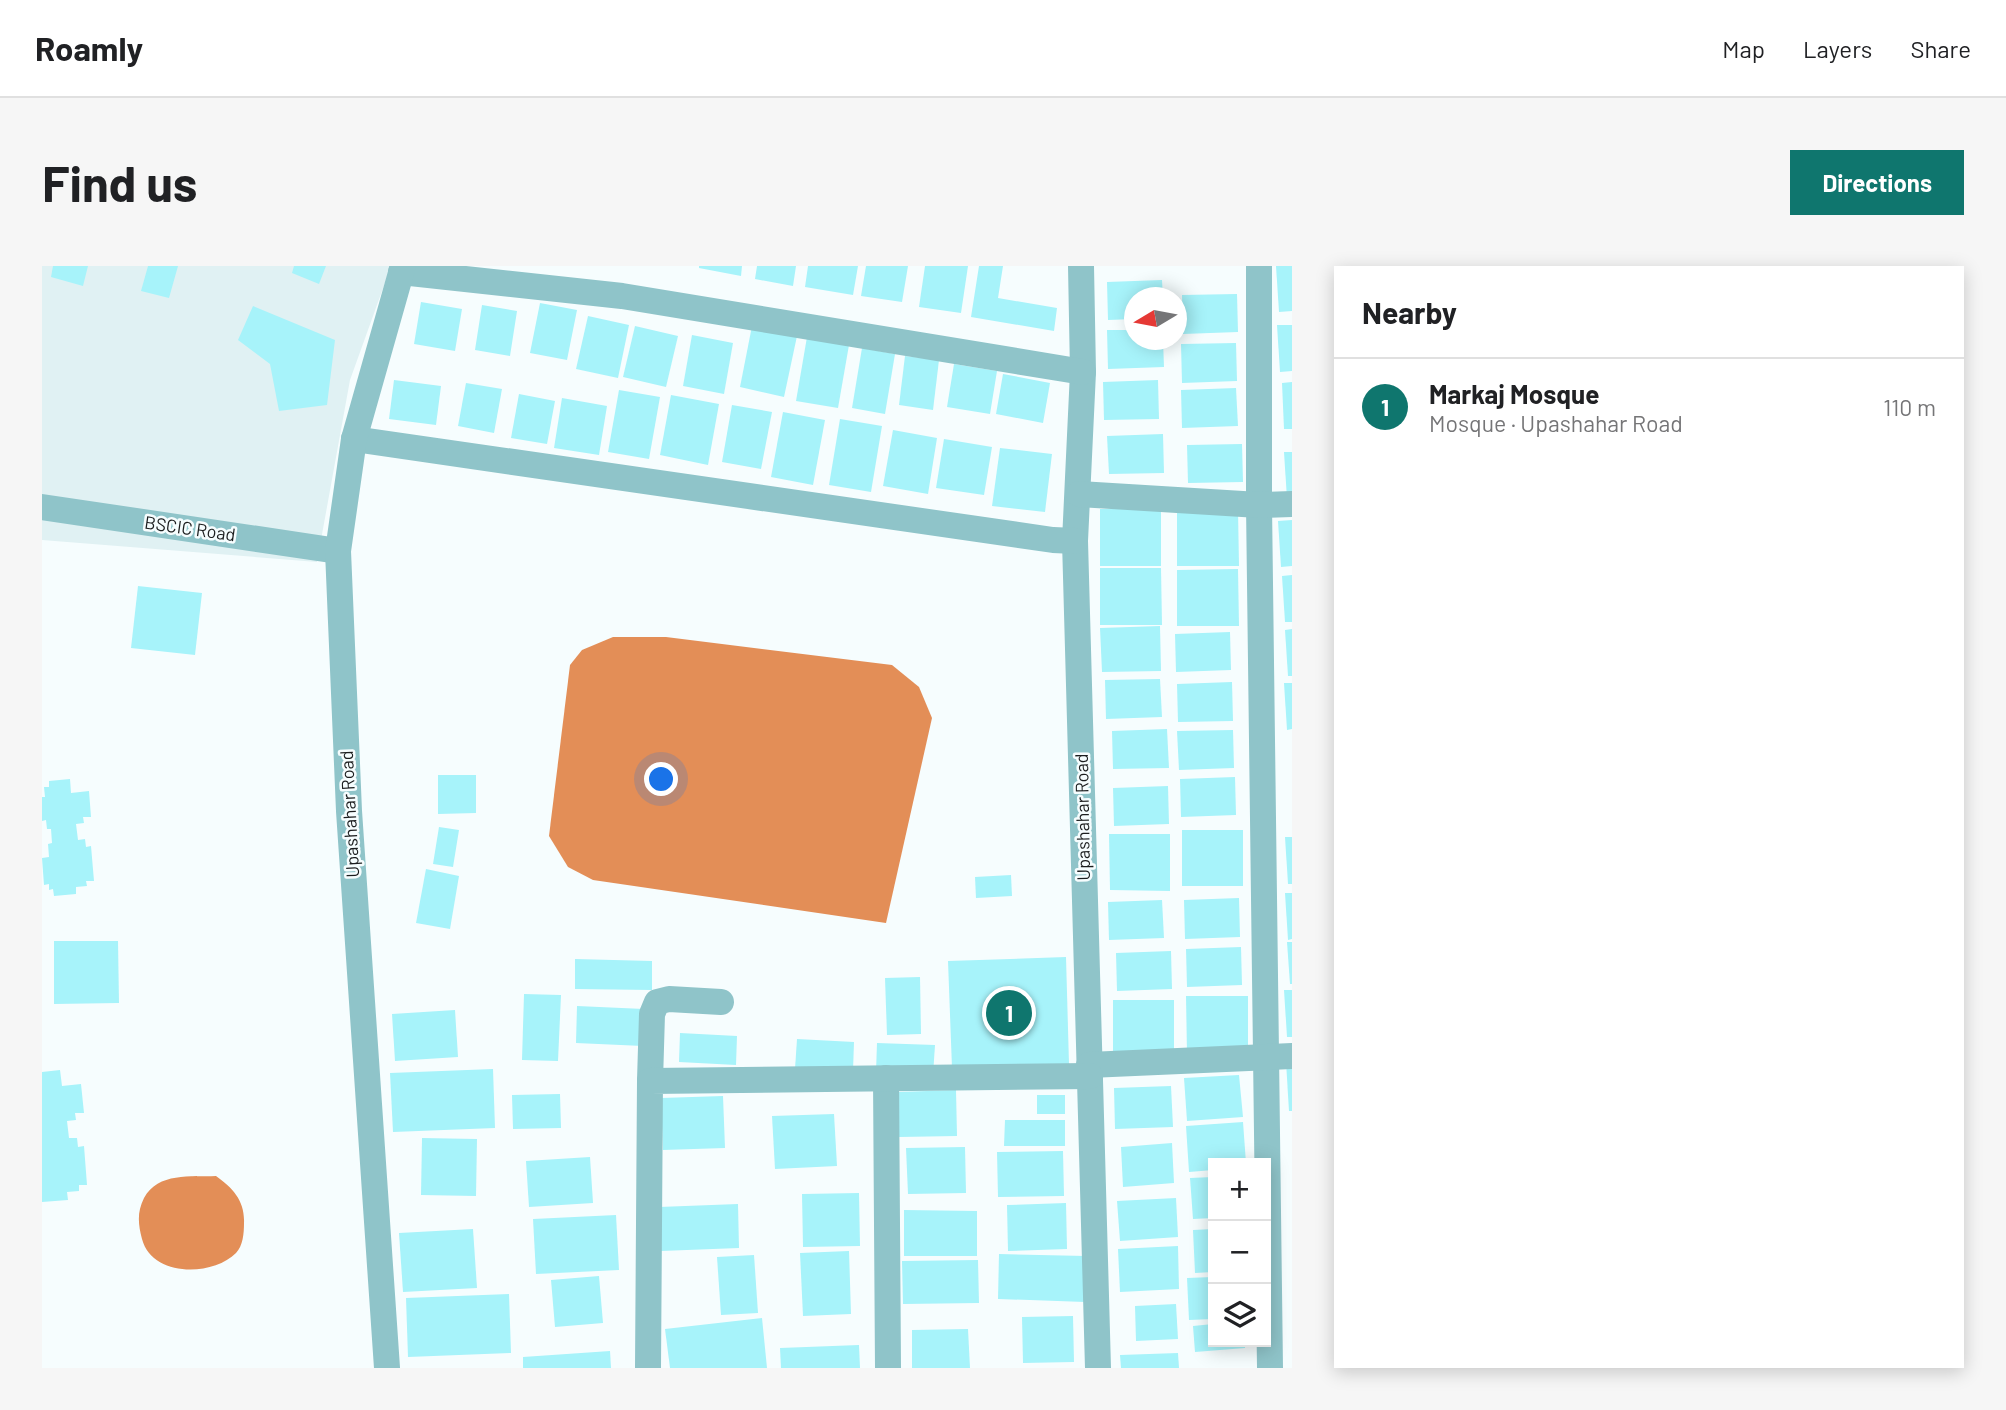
<!DOCTYPE html>
<html lang="en">
<head>
<meta charset="utf-8">
<style>
	body { margin:0; font-family:Barlow,sans-serif; background:#f6f6f6; color:#202124 }
	.controls { position:absolute; right:21px; bottom:21px; display:grid; overflow:hidden; border-radius:0px; box-shadow:0 4px 18px #0003 }
	.controls button { width:63px; height:63px; display:grid; place-items:center; padding:0; border:0; border-bottom:2px solid #e0e0e0; background:#fff; color:#202124; font:35px sans-serif }
	.compass { position:absolute; left:1082px; top:21px; width:63px; height:63px; border-radius:50%; background:#fff; box-shadow:0 4px 18px #0003; rotate:260deg }
	.you { position:absolute; left:620px; top:514px; width:24px; height:24px; margin:-18px; border:5px solid #fff; border-radius:50%; background:#1a73e8; box-shadow:0 0 0 10px #1a73e833 }
	.badge { display:grid; place-items:center; width:46px; height:46px; border-radius:50%; background:#0f766e; color:#fff; font-size:23px; font-weight:700 }
	.pin { position:absolute; translate:-50% -50%; border:4px solid #fff; box-shadow:0 2px 7px #0006 }
	.list { margin:0; padding:0; list-style:none }
	h2 { display:flex; justify-content:space-between; align-items:center; height:91px; margin:0; padding:0 28px; font-size:30px }
	h2 small { font-size:23px; font-weight:400; color:#757577 }
	.list li { display:grid; grid-template-columns:46px 1fr auto; gap:21px; align-items:center; box-sizing:border-box; height:98px; padding:0 28px; border-top:2px solid #e0e0e0 }
	.list b { display:block; font-size:26px; white-space:nowrap }
	.list p { margin:0; font-size:23px; white-space:nowrap; color:#757577 }
	.list em { font-size:23px; font-style:normal; color:#757577 }
	.icon { flex:none; width:38px; height:38px; fill:none; stroke:currentColor; stroke-width:2; stroke-linecap:round; stroke-linejoin:round }
	.map { position:relative; flex:none; width:1250px; height:1102px; overflow:hidden; border-radius:0px }
	header { display:flex; align-items:center; gap:42px; box-sizing:border-box; height:98px; padding:0 35px; background:#fff; border-bottom:2px solid #e0e0e0 }
	header strong { font-size:33px }
	nav { display:flex; gap:38px; margin-inline-start:auto; font-size:24px }
	.intro { display:flex; align-items:center; justify-content:space-between; box-sizing:border-box; height:168px; padding:0 42px }
	h1 { margin:0; font-size:49px }
	.button { padding:18px 32px; border-radius:0px; background:#0f766e; color:#fff; font-size:24px; font-weight:700 }
	main { display:flex; gap:42px; padding:0 42px }
	aside { flex:1; background:#fff; border-radius:0px; box-shadow:0 4px 18px #0003 }
	.map>svg:first-child { display:block }
</style>
</head>
<body>
<header>
<strong>Roamly</strong>
<nav><a>Map</a><a>Layers</a><a>Share</a></nav>
</header>
<div class="intro"><h1>Find us</h1><a class="button">Directions</a></div>
<main>
<div class="map">
<svg width="1250" height="1102" viewBox="0 0 1250 1102">
	<rect width="100%" height="100%" fill="#f6fdfe"/>
	<path fill="#e0f1f3" d="M 0,0 L 349,0 L 308,114 L 275,296 L 0,274 Z"/>
	<g fill="#e38e57">
		<path d="M 571,371 L 624,371 L 850,399 L 877,421 L 890,452 L 844,657 L 551,614 L 526,601 L 507,570 L 528,399 L 540,384 Z"/>
		<path d="M 174,910 C 191,922 203,935 202,957 C 202,967 201,980 194,987 C 170,1011 110,1011 100,973 C 96,958 95,946 102,932 C 116,906 149,911 174,910 Z"/>
	</g>
	<g fill="#a7f3fa">
		<path d="M 11,0 L 46,0 L 41,20 L 9,11 Z"/>
		<path d="M 106,0 L 136,0 L 127,32 L 99,25 Z"/>
		<path d="M 252,0 L 284,0 L 277,18 L 250,7 Z"/>
		<path d="M 657,0 L 700,0 L 699,10 L 657,2 Z"/>
		<path d="M 715,0 L 754,0 L 751,20 L 713,13 Z"/>
		<path d="M 766,0 L 816,0 L 811,29 L 763,21 Z"/>
		<path d="M 824,0 L 866,0 L 860,36 L 819,30 Z"/>
		<path d="M 883,0 L 926,0 L 919,47 L 877,41 Z"/>
		<path d="M 937,0 L 961,0 L 956,32 L 1015,42 L 1012,65 L 929,51 Z"/>
		<path d="M 1234,0 L 1250,0 L 1250,45 L 1237,46 Z"/>
		<path d="M 1120,14 L 1121,32 L 1092,32 L 1092,53 L 1066,54 L 1065,16 Z"/>
		<path d="M 1195,28 L 1196,66 L 1141,68 L 1140,29 Z"/>
		<path d="M 379,36 L 420,43 L 413,85 L 372,78 Z"/>
		<path d="M 498,37 L 535,44 L 525,94 L 488,87 Z"/>
		<path d="M 440,39 L 475,45 L 468,90 L 433,84 Z"/>
		<path d="M 211,40 L 293,74 L 285,139 L 237,145 L 228,98 L 196,74 Z"/>
		<path d="M 546,50 L 587,59 L 576,112 L 534,103 Z"/>
		<path d="M 1235,59 L 1250,59 L 1250,105 L 1238,106 Z"/>
		<path d="M 593,60 L 636,70 L 624,121 L 581,111 Z"/>
		<path d="M 710,60 L 755,70 L 742,131 L 698,121 Z"/>
		<path d="M 1065,64 L 1092,64 L 1092,74 L 1121,74 L 1122,101 L 1066,103 Z"/>
		<path d="M 650,69 L 691,77 L 682,128 L 641,120 Z"/>
		<path d="M 765,71 L 807,79 L 796,142 L 754,135 Z"/>
		<path d="M 1194,77 L 1195,115 L 1140,117 L 1139,78 Z"/>
		<path d="M 820,82 L 853,88 L 843,148 L 810,142 Z"/>
		<path d="M 863,90 L 897,94 L 891,144 L 857,139 Z"/>
		<path d="M 912,98 L 955,105 L 948,148 L 905,141 Z"/>
		<path d="M 961,108 L 1008,117 L 1001,157 L 954,148 Z"/>
		<path d="M 352,114 L 399,120 L 394,159 L 347,153 Z"/>
		<path d="M 1116,114 L 1117,153 L 1062,154 L 1061,116 Z"/>
		<path d="M 1250,116 L 1250,163 L 1242,163 L 1240,117 Z"/>
		<path d="M 424,117 L 460,123 L 452,167 L 416,160 Z"/>
		<path d="M 1194,122 L 1196,160 L 1140,162 L 1139,124 Z"/>
		<path d="M 577,124 L 618,131 L 607,193 L 566,186 Z"/>
		<path d="M 477,128 L 513,135 L 505,178 L 469,172 Z"/>
		<path d="M 629,129 L 677,138 L 666,199 L 618,189 Z"/>
		<path d="M 520,132 L 565,140 L 557,189 L 512,182 Z"/>
		<path d="M 690,139 L 730,146 L 719,203 L 680,196 Z"/>
		<path d="M 741,146 L 783,154 L 771,219 L 729,211 Z"/>
		<path d="M 798,153 L 840,160 L 829,226 L 787,219 Z"/>
		<path d="M 851,164 L 895,172 L 886,228 L 841,220 Z"/>
		<path d="M 1121,168 L 1122,207 L 1067,208 L 1065,170 Z"/>
		<path d="M 902,173 L 950,181 L 942,229 L 894,222 Z"/>
		<path d="M 1200,178 L 1201,216 L 1146,217 L 1145,179 Z"/>
		<path d="M 958,182 L 1010,188 L 1003,246 L 950,240 Z"/>
		<path d="M 1242,186 L 1250,186 L 1250,233 L 1245,233 Z"/>
		<rect x="1058" y="243" width="61" height="57"/>
		<path d="M 1135,244 L 1196,244 L 1197,300 L 1135,300 Z"/>
		<path d="M 1250,254 L 1250,300 L 1239,301 L 1236,255 Z"/>
		<path d="M 1058,302 L 1119,302 L 1120,359 L 1058,359 Z"/>
		<path d="M 1196,303 L 1197,360 L 1135,360 L 1135,304 Z"/>
		<path d="M 1250,309 L 1250,356 L 1243,356 L 1240,310 Z"/>
		<path d="M 96,320 L 160,327 L 153,389 L 89,382 Z"/>
		<path d="M 1118,360 L 1119,405 L 1060,406 L 1058,362 Z"/>
		<path d="M 1250,363 L 1250,410 L 1246,410 L 1243,364 Z"/>
		<path d="M 1188,366 L 1189,404 L 1134,406 L 1133,368 Z"/>
		<path d="M 1118,413 L 1120,451 L 1064,453 L 1063,414 Z"/>
		<path d="M 1190,416 L 1191,455 L 1136,456 L 1135,418 Z"/>
		<path d="M 1242,417 L 1250,417 L 1250,463 L 1245,464 Z"/>
		<path d="M 1125,463 L 1127,502 L 1071,503 L 1070,465 Z"/>
		<path d="M 1191,464 L 1192,502 L 1137,504 L 1135,465 Z"/>
		<path d="M 396,509 L 434,509 L 434,547 L 396,548 Z"/>
		<path d="M 1193,511 L 1194,549 L 1139,551 L 1138,513 Z"/>
		<path d="M 28,513 L 29,527 L 47,525 L 49,551 L 41,551 L 42,557 L 34,558 L 36,574 L 43,573 L 44,581 L 49,580 L 52,615 L 44,615 L 45,620 L 34,621 L 34,628 L 12,630 L 11,623 L 7,624 L 7,618 L 2,619 L 0,592 L 7,591 L 6,578 L 10,577 L 9,563 L 5,563 L 4,554 L 0,555 L 0,531 L 3,531 L 2,521 L 7,521 L 7,515 Z"/>
		<path d="M 1126,520 L 1127,558 L 1072,560 L 1071,522 Z"/>
		<path d="M 397,561 L 417,564 L 411,601 L 391,598 Z"/>
		<rect x="1140" y="564" width="61" height="56"/>
		<path d="M 1067,568 L 1128,568 L 1128,625 L 1068,624 Z"/>
		<path d="M 1243,571 L 1250,571 L 1250,618 L 1246,618 Z"/>
		<path d="M 384,603 L 417,610 L 408,663 L 374,657 Z"/>
		<path d="M 969,609 L 970,630 L 934,632 L 933,611 Z"/>
		<path d="M 1243,627 L 1250,627 L 1250,673 L 1246,674 Z"/>
		<path d="M 1197,632 L 1198,671 L 1143,673 L 1142,634 Z"/>
		<path d="M 1120,634 L 1122,672 L 1067,674 L 1066,636 Z"/>
		<path d="M 12,675 L 76,675 L 77,737 L 12,738 Z"/>
		<path d="M 1245,676 L 1250,676 L 1250,718 L 1248,718 Z"/>
		<path d="M 1199,681 L 1200,719 L 1145,721 L 1144,683 Z"/>
		<path d="M 1129,685 L 1130,723 L 1075,725 L 1074,687 Z"/>
		<path d="M 1024,691 L 1027,798 L 910,802 L 906,695 Z"/>
		<path d="M 533,693 L 610,695 L 610,724 L 533,723 Z"/>
		<path d="M 878,711 L 879,768 L 845,769 L 843,712 Z"/>
		<path d="M 1242,724 L 1250,724 L 1250,771 L 1245,771 Z"/>
		<path d="M 482,728 L 519,729 L 516,795 L 480,794 Z"/>
		<path d="M 1144,730 L 1206,730 L 1206,786 L 1145,787 Z"/>
		<path d="M 1071,734 L 1132,734 L 1132,790 L 1071,791 Z"/>
		<path d="M 535,740 L 602,743 L 601,780 L 534,777 Z"/>
		<path d="M 413,744 L 416,791 L 353,795 L 350,748 Z"/>
		<path d="M 638,767 L 695,770 L 694,799 L 637,796 Z"/>
		<path d="M 755,773 L 812,776 L 811,805 L 753,803 Z"/>
		<path d="M 835,777 L 893,779 L 891,809 L 834,806 Z"/>
		<path d="M 1244,796 L 1250,796 L 1250,845 L 1247,845 Z"/>
		<path d="M 451,803 L 453,862 L 351,866 L 348,807 Z"/>
		<path d="M 18,804 L 20,820 L 39,818 L 42,847 L 33,847 L 34,854 L 25,855 L 27,872 L 35,872 L 36,881 L 42,880 L 45,919 L 37,919 L 37,925 L 25,926 L 26,934 L 0,936 L 0,806 Z"/>
		<path d="M 1197,809 L 1201,851 L 1145,855 L 1142,812 Z"/>
		<path d="M 1129,820 L 1131,861 L 1073,863 L 1072,822 Z"/>
		<path d="M 914,824 L 915,870 L 857,871 L 856,826 Z"/>
		<path d="M 518,828 L 519,862 L 471,863 L 470,829 Z"/>
		<rect x="995" y="829" width="28" height="19"/>
		<path d="M 681,830 L 683,882 L 621,884 L 619,832 Z"/>
		<path d="M 792,848 L 795,900 L 733,903 L 730,850 Z"/>
		<path d="M 963,854 L 1023,854 L 1023,880 L 962,880 Z"/>
		<path d="M 1201,856 L 1204,897 L 1171,897 L 1171,904 L 1147,906 L 1144,860 Z"/>
		<path d="M 380,872 L 435,873 L 434,930 L 379,929 Z"/>
		<path d="M 1130,877 L 1132,917 L 1081,921 L 1079,881 Z"/>
		<path d="M 923,881 L 924,927 L 866,928 L 864,882 Z"/>
		<path d="M 1021,885 L 1022,930 L 956,931 L 955,886 Z"/>
		<path d="M 548,891 L 551,937 L 487,941 L 484,895 Z"/>
		<path d="M 1171,911 L 1171,952 L 1151,953 L 1148,912 Z"/>
		<path d="M 817,927 L 818,980 L 761,981 L 760,928 Z"/>
		<path d="M 1134,932 L 1136,971 L 1078,975 L 1075,935 Z"/>
		<path d="M 1024,937 L 1025,983 L 966,985 L 965,939 Z"/>
		<path d="M 696,938 L 697,982 L 619,985 L 617,941 Z"/>
		<path d="M 862,944 L 935,945 L 935,990 L 862,990 Z"/>
		<path d="M 574,949 L 577,1004 L 494,1008 L 491,953 Z"/>
		<path d="M 431,963 L 435,1022 L 361,1026 L 357,967 Z"/>
		<path d="M 1171,963 L 1171,1006 L 1153,1007 L 1151,964 Z"/>
		<path d="M 1136,980 L 1137,1023 L 1078,1026 L 1076,983 Z"/>
		<path d="M 807,985 L 809,1048 L 761,1050 L 758,987 Z"/>
		<path d="M 957,988 L 1044,990 L 1043,1036 L 956,1033 Z"/>
		<path d="M 712,989 L 716,1047 L 679,1049 L 675,991 Z"/>
		<path d="M 936,994 L 937,1037 L 861,1038 L 860,995 Z"/>
		<path d="M 557,1010 L 561,1057 L 513,1061 L 509,1014 Z"/>
		<path d="M 1171,1011 L 1171,1053 L 1147,1054 L 1145,1012 Z"/>
		<path d="M 467,1028 L 469,1087 L 366,1091 L 364,1032 Z"/>
		<path d="M 1134,1038 L 1136,1073 L 1094,1075 L 1093,1040 Z"/>
		<path d="M 1031,1050 L 1032,1096 L 981,1097 L 980,1051 Z"/>
		<path d="M 720,1052 L 725,1102 L 628,1102 L 623,1063 Z"/>
		<path d="M 1171,1058 L 1171,1076 L 1203,1076 L 1203,1082 L 1153,1086 L 1151,1060 Z"/>
		<path d="M 926,1063 L 928,1102 L 870,1102 L 870,1064 Z"/>
		<path d="M 817,1079 L 818,1102 L 739,1102 L 738,1082 Z"/>
		<path d="M 568,1085 L 569,1102 L 481,1102 L 481,1091 Z"/>
		<path d="M 1136,1087 L 1137,1102 L 1079,1102 L 1078,1089 Z"/>
	</g>
	<g fill="none" stroke-linecap="round" stroke-linejoin="round">
		<g stroke="#8fc4c9" stroke-width="26">
			<path d="M 1039,0 L 1041,106 L 1033,275 L 1056,1102"/>
			<path d="M 1217,0 L 1217,239 L 1228,1102"/>
			<path d="M 359,6 L 580,30 L 1041,106"/>
			<path d="M 312,173 L 1011,274 L 1033,275"/>
			<path d="M 1037,228 L 1217,239 L 1250,238"/>
			<path d="M 0,241 L 296,285"/>
			<path d="M 1047,799 L 1250,790"/>
			<path d="M 844,812 L 846,1102"/>
			<path d="M 608,815 L 610,748 L 615,736 L 627,733 L 679,736"/>
			<path d="M 345,1102 L 307,545 L 296,285 L 312,173 L 361,0"/>
			<path d="M 606,1102 L 608,815 L 1048,810"/>
		</g>
	</g>
	<g text-anchor="middle" stroke-width="5" stroke-linejoin="round" paint-order="stroke">
		<g font-size="18" fill="#1b1d1e" stroke="#f6fdfe">
			<text transform="translate(148 263) rotate(8)" y="6">BSCIC Road</text>
			<text transform="translate(308 548) rotate(-93)" y="6">Upashahar Road</text>
			<text transform="translate(1041 551) rotate(-91)" y="6">Upashahar Road</text>
		</g>
	</g>
</svg>
<div class="controls">
<button>+</button>
<button>−</button>
<button><svg class="icon" aria-label="layers" viewBox="0 0 24 24"><path d="M12 4l9 5-9 5-9-5zM3 14l9 5 9-5"/></svg></button>
</div>
<svg class="compass" viewBox="-18 -18 36 36"><path d="M0-13l5 13h-10z" fill="#e53935"/><path d="M0 13l5-13h-10z" fill="#757577"/></svg>
<div class="you"></div>
<div class="pin badge" style="left:967px;top:747px">1</div>
</div>
<aside>
<h2>Nearby<small></small></h2>
<ul class="list">
<li><span class="badge">1</span><div><b>Markaj Mosque</b><p>Mosque · Upashahar Road</p></div><em>110 m</em></li>
</ul>
</aside>
</main>
</body>
</html>
